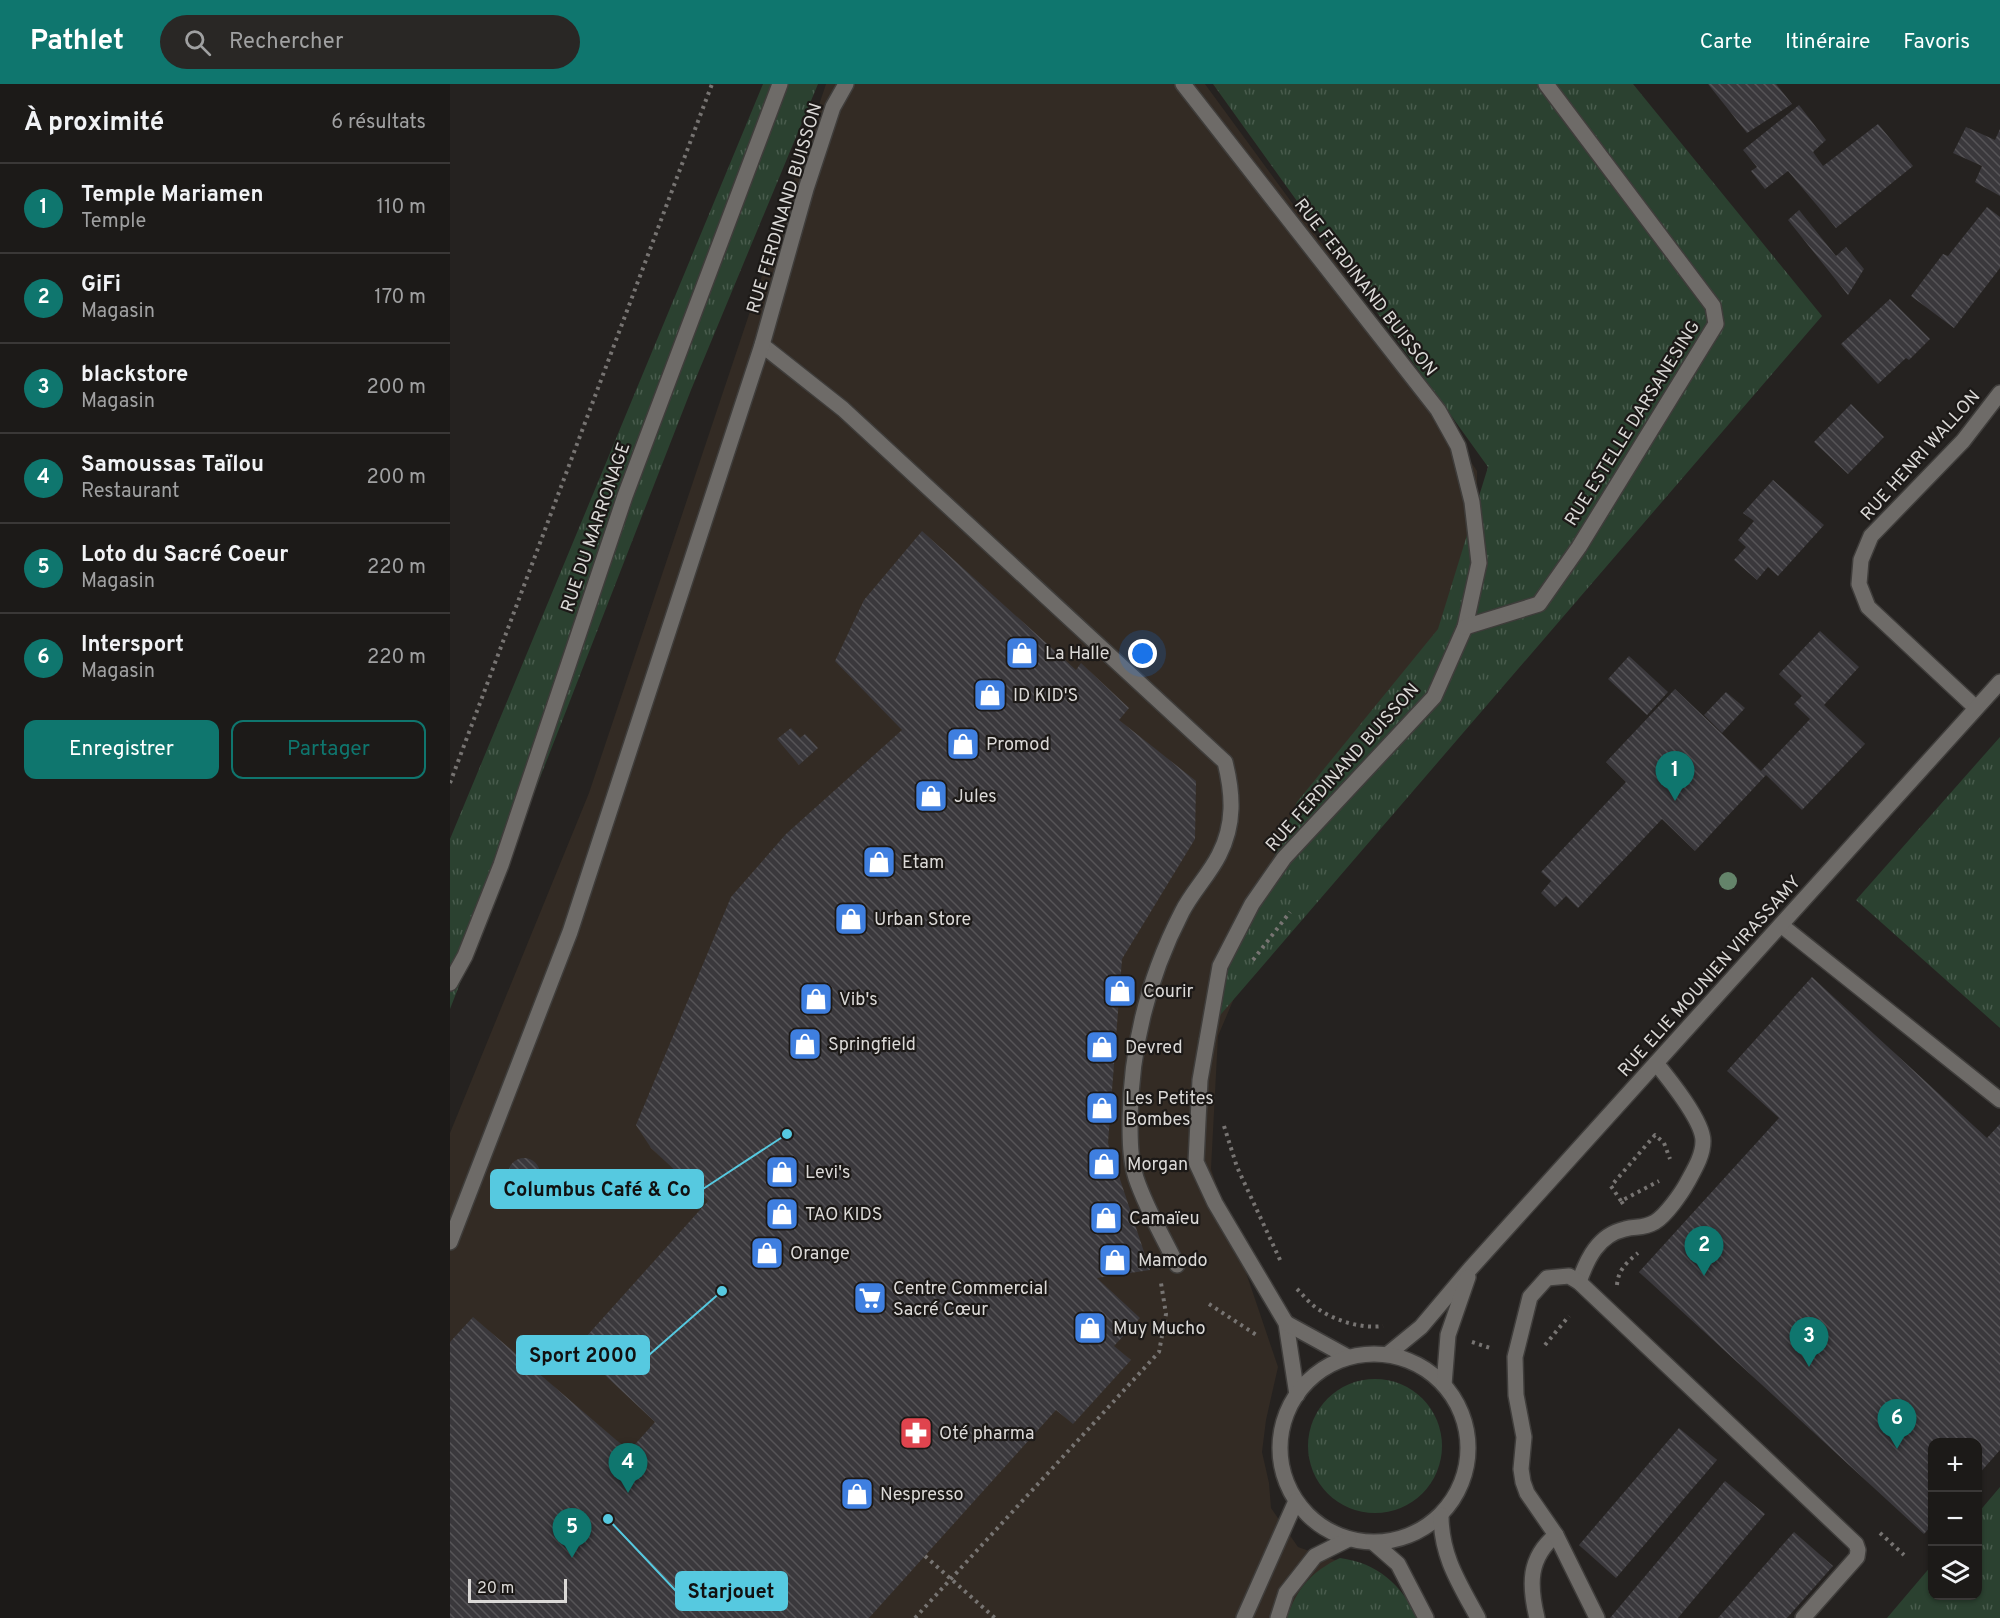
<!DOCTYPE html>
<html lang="fr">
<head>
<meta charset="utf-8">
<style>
	body { margin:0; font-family:Overpass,sans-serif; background:#292725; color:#f1f3f6 }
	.controls { position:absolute; right:18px; bottom:18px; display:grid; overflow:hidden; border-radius:12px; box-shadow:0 2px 4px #0004 }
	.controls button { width:54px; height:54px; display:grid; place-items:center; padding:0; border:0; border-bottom:2px solid #3a3837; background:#1c1a18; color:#f1f3f6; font:30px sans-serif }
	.scale { position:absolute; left:18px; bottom:15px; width:99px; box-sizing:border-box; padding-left:6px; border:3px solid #dbd9d7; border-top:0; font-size:16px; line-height:21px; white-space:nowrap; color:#dbd9d7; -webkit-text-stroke:4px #1c1917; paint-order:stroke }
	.you { position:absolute; left:693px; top:570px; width:21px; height:21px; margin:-15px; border:4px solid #fff; border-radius:50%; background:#1a73e8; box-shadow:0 0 0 9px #1a73e833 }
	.badge { display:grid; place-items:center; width:39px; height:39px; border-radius:50%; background:#0f766e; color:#fff; font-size:20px; font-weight:700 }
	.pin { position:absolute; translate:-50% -50px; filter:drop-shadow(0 2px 3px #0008) }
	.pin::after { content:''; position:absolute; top:32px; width:21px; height:18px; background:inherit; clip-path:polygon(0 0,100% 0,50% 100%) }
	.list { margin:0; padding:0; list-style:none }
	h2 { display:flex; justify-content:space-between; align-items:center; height:78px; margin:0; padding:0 24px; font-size:26px }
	h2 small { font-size:20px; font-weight:400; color:#a0a1a2 }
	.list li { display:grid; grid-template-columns:39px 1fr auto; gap:18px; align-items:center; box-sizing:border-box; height:90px; padding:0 24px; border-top:2px solid #3a3837 }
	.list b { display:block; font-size:22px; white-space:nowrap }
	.list p { margin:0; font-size:20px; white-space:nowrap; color:#a0a1a2 }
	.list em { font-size:20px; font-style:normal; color:#a0a1a2 }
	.actions { display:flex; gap:12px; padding:18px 24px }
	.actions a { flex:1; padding:14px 0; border:2px solid #0f766e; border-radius:12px; text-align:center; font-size:21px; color:#0f766e }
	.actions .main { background:#0f766e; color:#fff }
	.icon { flex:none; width:33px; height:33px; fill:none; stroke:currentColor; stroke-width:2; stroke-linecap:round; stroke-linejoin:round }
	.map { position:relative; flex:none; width:1550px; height:1534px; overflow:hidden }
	header { display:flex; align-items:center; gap:36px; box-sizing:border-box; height:84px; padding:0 30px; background:#0f766e; color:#fff }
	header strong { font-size:28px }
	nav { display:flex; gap:33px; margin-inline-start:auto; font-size:21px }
	.search { width:420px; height:54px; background:#292725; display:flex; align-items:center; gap:15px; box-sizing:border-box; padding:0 21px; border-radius:33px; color:#a0a1a2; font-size:22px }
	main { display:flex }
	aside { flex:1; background:#1c1a18 }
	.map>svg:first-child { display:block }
</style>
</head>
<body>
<header>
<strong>Pathlet</strong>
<div class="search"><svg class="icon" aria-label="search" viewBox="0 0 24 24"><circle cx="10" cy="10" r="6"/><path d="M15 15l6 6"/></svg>Rechercher</div>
<nav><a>Carte</a><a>Itinéraire</a><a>Favoris</a></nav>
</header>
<main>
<aside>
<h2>À proximité<small>6 résultats</small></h2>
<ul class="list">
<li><span class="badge">1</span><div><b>Temple Mariamen</b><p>Temple</p></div><em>110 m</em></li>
<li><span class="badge">2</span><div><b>GiFi</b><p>Magasin</p></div><em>170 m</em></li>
<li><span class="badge">3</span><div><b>blackstore</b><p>Magasin</p></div><em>200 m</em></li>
<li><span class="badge">4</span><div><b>Samoussas Taïlou</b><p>Restaurant</p></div><em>200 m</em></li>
<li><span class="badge">5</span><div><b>Loto du Sacré Coeur</b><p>Magasin</p></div><em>220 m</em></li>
<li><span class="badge">6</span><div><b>Intersport</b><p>Magasin</p></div><em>220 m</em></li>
</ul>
<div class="actions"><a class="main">Enregistrer</a><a>Partager</a></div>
</aside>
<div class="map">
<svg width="1550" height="1534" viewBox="0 0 1550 1534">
	<defs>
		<pattern id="grass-tufts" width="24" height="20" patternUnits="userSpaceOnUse" patternTransform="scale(1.5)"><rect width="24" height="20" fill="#2b4130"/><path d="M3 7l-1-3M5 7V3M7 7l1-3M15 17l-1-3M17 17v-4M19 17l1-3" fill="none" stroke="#495c4d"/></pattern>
		<pattern id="building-back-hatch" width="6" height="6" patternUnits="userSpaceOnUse" patternTransform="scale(1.5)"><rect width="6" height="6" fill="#3a383c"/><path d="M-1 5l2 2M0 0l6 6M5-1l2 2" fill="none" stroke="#565457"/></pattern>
	</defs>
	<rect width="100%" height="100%" fill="#252220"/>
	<path fill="#332b24" d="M 376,0 L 755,0 L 922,228 L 1027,387 L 1027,559 L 830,806 L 768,952 L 761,1085 L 828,1283 L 816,1336 L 812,1368 L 819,1399 L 821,1424 L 848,1463 L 927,1491 L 947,1534 L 0,1534 L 0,1049 L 139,709 Z"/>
	<g fill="url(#grass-tufts)">
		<path d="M 313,0 L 368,0 L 241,306 L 0,925 L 0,755 Z"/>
		<path d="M 763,0 L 1183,0 L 1372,232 L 747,958 L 847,718 L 988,545 L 1038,383 Z"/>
		<path d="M 1550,653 L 1550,944 L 1406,816 Z"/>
		<circle cx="925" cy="1362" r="67"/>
		<path d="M 1550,1403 L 1550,1534 L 1437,1534 L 1482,1481 L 1482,1512 L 1528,1512 L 1528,1429 Z"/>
		<path d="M 890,1474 C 928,1479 951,1501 968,1534 L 837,1534 C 846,1505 862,1487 890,1474 Z"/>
	</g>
	<g fill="url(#building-back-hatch)">
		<path d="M 1258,0 L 1326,0 L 1342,20 L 1297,49 Z"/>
		<path d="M 1349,21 L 1376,56 L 1363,68 L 1373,82 L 1428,40 L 1463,82 L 1386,144 L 1338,87 L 1315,105 L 1301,87 L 1307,83 L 1293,66 Z"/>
		<path d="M 1516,43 L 1545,56 L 1550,45 L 1550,112 L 1525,98 L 1532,82 L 1503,69 Z"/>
		<path d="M 1537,123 L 1550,133 L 1550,184 L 1504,244 L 1461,212 L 1493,170 L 1498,172 Z"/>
		<path d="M 1349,126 L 1386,172 L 1396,163 L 1414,185 L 1398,211 L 1338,136 Z"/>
		<path d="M 1440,215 L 1480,255 L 1459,276 L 1456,274 L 1428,300 L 1391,260 Z"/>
		<path d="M 1401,320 L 1434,353 L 1398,390 L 1364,358 Z"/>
		<path d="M 1323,396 L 1374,441 L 1328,492 L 1318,483 L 1307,496 L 1284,476 L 1296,463 L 1288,456 L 1304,437 L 1293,429 Z"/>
		<path d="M 472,447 L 626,586 L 631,579 L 679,624 L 669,636 L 746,697 L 745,755 L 672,875 L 658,1059 L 700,1186 L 647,1194 L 690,1234 L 664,1262 L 681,1276 L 623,1340 L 606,1326 L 419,1534 L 0,1534 L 0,1258 L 23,1233 L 179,1367 L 205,1338 L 126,1264 L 258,1117 L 201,1064 L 186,1041 L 281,813 L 336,750 L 452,646 L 385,577 L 414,516 Z"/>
		<path d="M 1370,547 L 1409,583 L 1374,621 L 1415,660 L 1352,726 L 1316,691 L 1245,767 L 1212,735 L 1128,824 L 1116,812 L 1105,823 L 1091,809 L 1101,797 L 1091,788 L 1176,698 L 1156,678 L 1225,605 L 1311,687 L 1360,635 L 1344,620 L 1352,612 L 1329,590 Z"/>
		<path d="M 1179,572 L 1218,608 L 1197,631 L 1158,595 Z"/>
		<path d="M 1276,608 L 1295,624 L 1272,649 L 1254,631 Z"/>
		<path d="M 341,644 L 350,654 L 355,650 L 368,664 L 349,681 L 327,655 Z"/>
		<path d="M 1362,893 L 1537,1054 L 1550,1040 L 1550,1366 L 1528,1391 L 1528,1358 L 1482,1359 L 1482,1441 L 1474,1450 L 1189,1188 L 1329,1034 L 1277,987 Z"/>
		<circle cx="74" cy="1090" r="16"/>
		<path d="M 1229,1344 L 1267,1376 L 1166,1494 L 1129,1461 Z"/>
		<path d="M 1275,1397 L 1315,1430 L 1228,1534 L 1160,1534 Z"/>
		<path d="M 1344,1448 L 1383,1482 L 1337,1534 L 1268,1534 Z"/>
	</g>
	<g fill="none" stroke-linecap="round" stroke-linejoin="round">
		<g stroke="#3f3d3b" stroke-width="18">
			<g id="minor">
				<path d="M 733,0 L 988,326 L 1008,362 L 1022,418 L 1029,479 L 1015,543 L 984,613 L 834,774 L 802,820 L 770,882 L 750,996 L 746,1078 L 765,1119 L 836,1239 L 847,1311"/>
				<path d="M 312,261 L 393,325 L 775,678 C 783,710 785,740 769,771 C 759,791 742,808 732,828 C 699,892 681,963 680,1035 C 680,1055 680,1075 686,1094 C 696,1124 713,1153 727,1181"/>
				<path d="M 1015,543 L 1089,520 L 1129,463 L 1266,240 L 1263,222 L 1096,0"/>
				<path d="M 1526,624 L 1418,523 L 1409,500 L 1411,476 L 1421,452 L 1513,357 L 1550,309"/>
				<path d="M 1331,841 L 1550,1016"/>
				<path d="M 0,899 L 15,872 L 51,781 L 175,412 L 330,0"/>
				<path d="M 0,1158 L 120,848 L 312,261 L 356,105 L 383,23 L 396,0"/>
				<path d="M 1129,1198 C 1137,1175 1148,1151 1175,1145 C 1186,1142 1193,1145 1205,1138 C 1216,1131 1231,1110 1237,1099 C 1244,1086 1253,1072 1253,1057 C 1253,1037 1219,995 1206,979"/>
				<path d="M 836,1239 L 898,1273"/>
				<path d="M 938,1270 L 971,1243 L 1020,1185 L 1550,598"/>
				<circle cx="924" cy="1364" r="94"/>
				<path d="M 994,1301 L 998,1251 L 1018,1193"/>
				<path d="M 991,1431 C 991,1472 1009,1499 1028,1534"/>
				<path d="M 924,1459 L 948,1480 L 976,1534"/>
				<path d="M 794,1534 L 846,1417"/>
				<path d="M 828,1534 L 836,1509 L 865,1472 L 899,1455"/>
				<path d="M 1087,1534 C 1079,1501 1078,1474 1106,1451"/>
				<path d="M 1147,1534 L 1106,1451 L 1077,1409 L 1073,1398 L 1071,1385 L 1074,1353 L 1066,1311 L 1065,1273 L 1080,1213 L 1097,1194 L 1119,1192 L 1129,1198 L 1406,1460 L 1408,1466 L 1407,1473 L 1353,1534"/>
			</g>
		</g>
		<g stroke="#777472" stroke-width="4" stroke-dasharray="3 4.5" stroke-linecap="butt">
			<path d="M 0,699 L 262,0"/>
			<path d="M 803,876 L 840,828"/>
			<path d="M 774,1042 L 787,1083 L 831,1178"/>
			<path d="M 1171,1117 L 1161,1102 L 1205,1051 L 1214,1059 L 1220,1075"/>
			<path d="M 1173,1120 L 1171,1117 L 1209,1097"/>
			<path d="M 1167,1201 C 1168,1186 1177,1178 1188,1169"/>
			<path d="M 847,1205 C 854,1212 860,1220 868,1225 C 886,1237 912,1245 933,1242"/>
			<path d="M 759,1220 L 808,1252"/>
			<path d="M 1022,1258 L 1043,1265"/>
			<path d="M 1095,1261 L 1119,1232"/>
			<path d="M 1430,1449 L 1454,1471"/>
			<path d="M 475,1472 L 545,1534"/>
			<path d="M 465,1534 L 709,1268 L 716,1230 L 711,1199"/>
		</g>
		<use href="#minor" stroke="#6e6b68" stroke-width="15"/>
	</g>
	<circle fill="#64846a" cx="1278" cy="797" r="9"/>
	<defs>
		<g id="shop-square" transform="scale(1.725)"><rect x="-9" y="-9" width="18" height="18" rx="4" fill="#3f7fe0" stroke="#1c1917"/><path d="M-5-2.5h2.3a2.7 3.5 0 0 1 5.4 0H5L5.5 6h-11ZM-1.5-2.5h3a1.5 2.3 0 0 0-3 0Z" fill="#fff"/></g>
		<g id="supermarket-square" transform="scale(1.725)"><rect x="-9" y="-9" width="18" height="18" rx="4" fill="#3f7fe0" stroke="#1c1917"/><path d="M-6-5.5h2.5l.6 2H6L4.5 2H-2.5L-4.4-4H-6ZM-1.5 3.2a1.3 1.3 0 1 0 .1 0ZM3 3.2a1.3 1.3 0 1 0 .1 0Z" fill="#fff"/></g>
		<g id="pharmacy-square" transform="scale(1.725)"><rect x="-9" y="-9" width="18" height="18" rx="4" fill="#e0444e" stroke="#1c1917"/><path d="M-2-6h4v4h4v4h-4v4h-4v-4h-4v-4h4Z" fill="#fff"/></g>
	</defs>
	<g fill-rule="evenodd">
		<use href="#shop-square" x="572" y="569"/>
		<use href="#shop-square" x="540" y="611"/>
		<use href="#shop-square" x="513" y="660"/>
		<use href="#shop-square" x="481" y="712"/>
		<use href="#shop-square" x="429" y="778"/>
		<use href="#shop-square" x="401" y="835"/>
		<use href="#shop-square" x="670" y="907"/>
		<use href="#shop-square" x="366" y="915"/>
		<use href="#shop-square" x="355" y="960"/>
		<use href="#shop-square" x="652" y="963"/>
		<use href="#shop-square" x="652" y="1024"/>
		<use href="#shop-square" x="654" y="1080"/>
		<use href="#shop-square" x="332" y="1088"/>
		<use href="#shop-square" x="332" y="1130"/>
		<use href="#shop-square" x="656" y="1134"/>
		<use href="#shop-square" x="317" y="1169"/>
		<use href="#shop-square" x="665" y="1176"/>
		<use href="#supermarket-square" x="420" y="1214"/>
		<use href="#shop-square" x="640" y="1244"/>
		<use href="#pharmacy-square" x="466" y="1349"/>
		<use href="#shop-square" x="407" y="1410"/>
	</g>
	<g text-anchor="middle" stroke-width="4.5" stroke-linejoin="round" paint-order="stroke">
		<g font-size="18" fill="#dbd9d7" stroke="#1c1917">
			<text transform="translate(334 124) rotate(-73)" y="6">RUE FERDINAND BUISSON</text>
			<text transform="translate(916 203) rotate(52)" y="6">RUE FERDINAND BUISSON</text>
			<text transform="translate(1182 339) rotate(-58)" y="6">RUE ESTELLE DARSANESING</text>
			<text transform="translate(1470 371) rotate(-48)" y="6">RUE HENRI WALLON</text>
			<text transform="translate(145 443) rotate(-71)" y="6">RUE DU MARRONAGE</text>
			<text transform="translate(892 683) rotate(-48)" y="6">RUE FERDINAND BUISSON</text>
			<text transform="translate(1259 892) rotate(-48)" y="6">RUE ELIE MOUNIEN VIRASSAMY</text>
		</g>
		<g font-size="18" fill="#dbd9d7" stroke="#1c1917" text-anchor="start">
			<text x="595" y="575">La Halle</text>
			<text x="563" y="617">ID KID'S</text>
			<text x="536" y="666">Promod</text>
			<text x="504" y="718">Jules</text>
			<text x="452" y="784">Etam</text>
			<text x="424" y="841">Urban Store</text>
			<text x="693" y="913">Courir</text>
			<text x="389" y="921">Vib's</text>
			<text x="378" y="966">Springfield</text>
			<text x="675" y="969">Devred</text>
			<text x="675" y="1020">Les Petites<tspan x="675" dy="21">Bombes</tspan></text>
			<text x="677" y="1086">Morgan</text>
			<text x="355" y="1094">Levi's</text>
			<text x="355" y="1136">TAO KIDS</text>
			<text x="679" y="1140">Camaïeu</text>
			<text x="340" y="1175">Orange</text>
			<text x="688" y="1182">Mamodo</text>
			<text x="443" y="1210">Centre Commercial<tspan x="443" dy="21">Sacré Cœur</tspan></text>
			<text x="663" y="1250">Muy Mucho</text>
			<text x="489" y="1355">Oté pharma</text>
			<text x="430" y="1416">Nespresso</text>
		</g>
	</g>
	<path fill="none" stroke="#56c9e0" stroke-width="2" d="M337 1050L253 1105M272 1207L199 1271M158 1435L226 1507"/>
	<g fill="#56c9e0" stroke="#1c1917" stroke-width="2">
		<circle cx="337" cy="1050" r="6"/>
		<circle cx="272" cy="1207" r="6"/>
		<circle cx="158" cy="1435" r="6"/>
	</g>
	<g fill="#56c9e0" stroke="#56c9e0" stroke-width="2">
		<rect x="41" y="1086" width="212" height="38" rx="6"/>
		<rect x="67" y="1252" width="132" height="38" rx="6"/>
		<rect x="226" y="1488" width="111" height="38" rx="6"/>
	</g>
	<g font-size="20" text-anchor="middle" font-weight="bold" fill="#111">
		<text x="147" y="1112">Columbus Café &amp; Co</text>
		<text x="133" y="1278">Sport 2000</text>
		<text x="281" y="1514">Starjouet</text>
	</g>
</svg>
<div class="controls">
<button>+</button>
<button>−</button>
<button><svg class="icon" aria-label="layers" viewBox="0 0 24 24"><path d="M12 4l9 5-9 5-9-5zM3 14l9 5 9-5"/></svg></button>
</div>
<div class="scale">20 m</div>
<div class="you"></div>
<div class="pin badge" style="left:1225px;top:717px">1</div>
<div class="pin badge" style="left:1254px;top:1192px">2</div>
<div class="pin badge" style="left:1359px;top:1283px">3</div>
<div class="pin badge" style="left:178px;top:1409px">4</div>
<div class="pin badge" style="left:122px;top:1474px">5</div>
<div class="pin badge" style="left:1447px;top:1365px">6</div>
</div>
</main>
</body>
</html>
